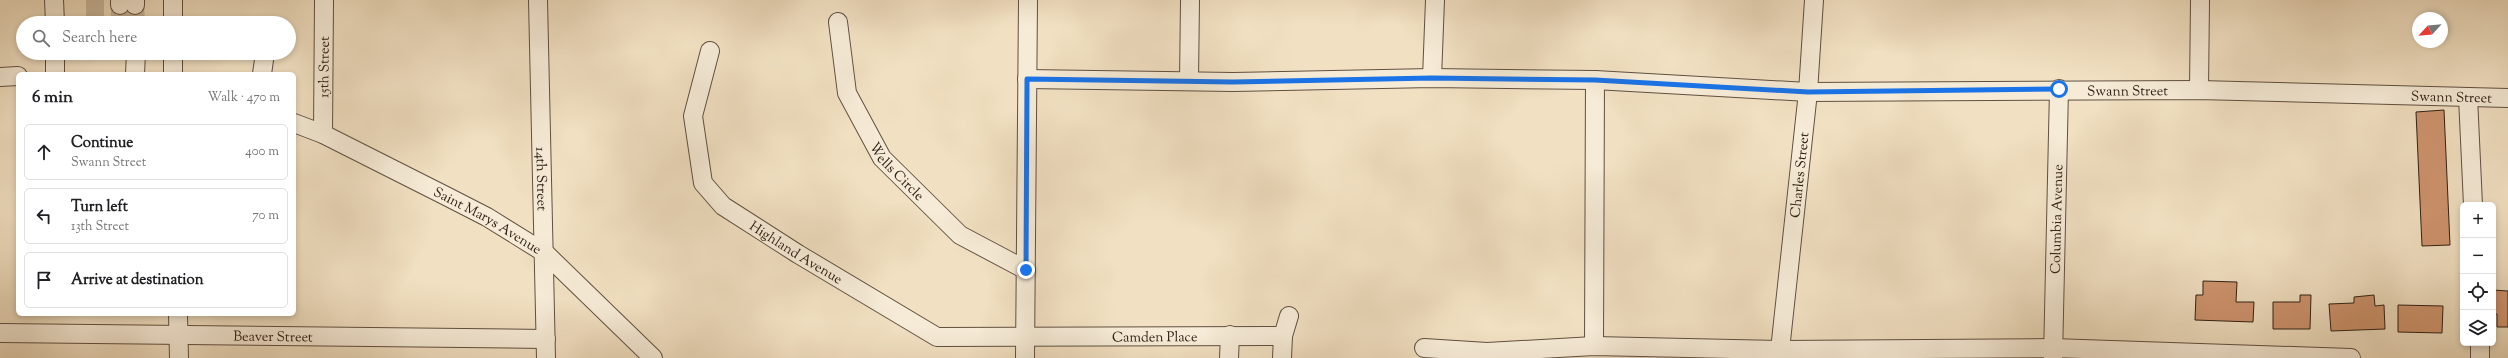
<!DOCTYPE html>
<html lang="en">
<head>
<meta charset="utf-8">
<style>
	body { margin:0; font-family:"Sorts Mill Goudy",serif; background:#f6f6f6; color:#202124 }
	.controls { position:absolute; right:12px; bottom:12px; display:grid; overflow:hidden; border-radius:6px; box-shadow:0 2px 6px #0003 }
	.controls button { width:36px; height:36px; display:grid; place-items:center; padding:0; border:0; border-bottom:1px solid #e0e0e0; background:#fff; color:#202124; font:20px sans-serif }
	.compass { position:absolute; left:2412px; top:12px; width:36px; height:36px; border-radius:50%; background:#fff; box-shadow:0 2px 6px #0003; rotate:244deg }
	.stop { position:absolute; width:12px; height:12px; margin:-9px; border:3px solid #1a73e8; border-radius:50%; background:#fff }
	.stop.end { background:#1a73e8; border-color:#fff; box-shadow:0 1px 4px #0008 }
	.list { margin:0; padding:0; list-style:none }
	h2 { display:flex; justify-content:space-between; align-items:center; height:52px; margin:0; padding:0 16px; font-size:17px }
	h2 small { font-size:13px; font-weight:400; color:#757577 }
	.list li { display:grid; grid-template-columns:26px 1fr auto; gap:12px; align-items:center; box-sizing:border-box; height:56px; margin:0 8px 8px; padding:0 8px; border:1px solid #e0e0e0; border-radius:6px }
	.list b { display:block; font-size:15px; white-space:nowrap }
	.list p { margin:0; font-size:13px; white-space:nowrap; color:#757577 }
	.list em { font-size:13px; font-style:normal; color:#757577 }
	.icon { flex:none; width:22px; height:22px; fill:none; stroke:currentColor; stroke-width:2; stroke-linecap:round; stroke-linejoin:round }
	.map { position:relative; flex:none; width:2508px; height:358px; overflow:hidden }
	.search { position:absolute; background:#fff; box-shadow:0 2px 6px #0003; left:16px; top:16px; width:280px; height:44px; display:flex; align-items:center; gap:10px; box-sizing:border-box; padding:0 14px; border-radius:22px; color:#757577; font-size:15px }
	.panel { position:absolute; background:#fff; box-shadow:0 2px 6px #0003; left:16px; top:72px; width:280px; height:244px; border-radius:6px }
	.map>svg:first-child { display:block }
</style>
</head>
<body>
<div class="map">
<svg width="2508" height="358" viewBox="0 0 2508 358">
	<rect width="100%" height="100%" fill="#f1e0c2"/>
	<filter id="stains"><feTurbulence type="fractalNoise" baseFrequency=".005" numOctaves="4"/><feColorMatrix values="0 0 0 0 .2 0 0 0 0 .09 0 0 0 0 .02 0 0 0 .5 -.17"/></filter>
	<radialGradient id="worn" r=".72"><stop offset=".6" stop-color="#630" stop-opacity="0"/><stop offset="1" stop-color="#630" stop-opacity=".3"/></radialGradient>
	<g fill="#ce946e" stroke="#302014">
		<path d="M 2444,110 L 2450,245 L 2422,246 L 2416,112 Z"/>
		<path d="M 2203,281 L 2237,282 L 2236,302 L 2254,302 L 2253,322 L 2195,320 L 2196,295 L 2203,295 Z"/>
		<path d="M 2493,290 L 2508,291 L 2508,327 L 2497,327 L 2497,314 L 2493,314 Z"/>
		<path d="M 2300,295 L 2311,295 L 2310,329 L 2273,329 L 2273,302 L 2300,302 Z"/>
		<path d="M 2374,295 L 2375,306 L 2384,305 L 2385,329 L 2331,331 L 2329,304 L 2354,303 L 2354,297 Z"/>
		<path d="M 2398,305 L 2443,306 L 2442,333 L 2398,332 Z"/>
	</g>
	<g fill="none" stroke-linecap="round" stroke-linejoin="round">
		<g stroke="#caba9f" stroke-width="18" stroke-dasharray="18 9" stroke-linecap="butt">
			<path d="M 95,0 L 95,23"/>
			<path d="M 135,5 L 136,23"/>
			<path d="M 120,23 L 120,5"/>
		</g>
		<g stroke="#605040" stroke-width="20">
			<g id="minor">
				<path d="M 54,0 L 55,23"/>
				<path d="M 135,0 L 135,5"/>
				<path d="M 173,0 L 173,23"/>
				<path id="s1" d="M 538,0 L 546,358"/>
				<path d="M 120,5 L 120,0"/>
				<path id="s2" d="M 838,22 L 847,93 L 882,158 L 960,235 L 1026,270"/>
				<path id="s3" d="M 710,51 L 693,116 L 703,183 L 723,206 L 798,254 L 937,337 L 1283,336"/>
				<path d="M 55,53 L 55,74"/>
				<path d="M 173,53 L 173,74"/>
				<path d="M 135,74 L 136,53"/>
				<path d="M 262,74 L 265,53"/>
				<path d="M 0,77 L 18,76"/>
				<path d="M 1432,78 L 1435,0"/>
				<path id="s4" d="M 1027,79 L 1233,82 L 1432,78 L 1595,80 L 1808,92 L 2199,90 L 2508,98"/>
				<path d="M 1189,81 L 1190,0"/>
				<path d="M 2199,90 L 2200,0"/>
				<path d="M 2468,97 L 2473,205"/>
				<path id="s5" d="M 294,123 L 323,134 L 446,196 L 487,217 L 545,253 L 653,358"/>
				<path id="s6" d="M 323,134 L 324,0"/>
				<path d="M 178,314 L 179,358"/>
				<path id="s7" d="M 0,333 L 546,339"/>
				<path d="M 2480,343 L 2480,358"/>
				<path d="M 1594,346 L 1595,80"/>
				<path d="M 1424,348 L 1487,352 L 1594,346 L 1780,350 L 2053,348 L 2351,358"/>
				<path id="s8" d="M 1780,350 L 1808,92 L 1814,0"/>
				<path d="M 1025,358 L 1028,0"/>
				<path d="M 1229,358 L 1230,335"/>
				<path d="M 1282,358 L 1283,336 L 1289,316"/>
				<path id="s9" d="M 2053,358 L 2059,89"/>
			</g>
		</g>
		<use href="#minor" stroke="#f6ebd7" stroke-width="18"/>
	</g>
	<g fill="none" stroke-linecap="round" stroke-linejoin="round">
		<path stroke="#1a73e8" stroke-width="5" d="M 1026,270 L 1027,79 L 1233,82 L 1432,78 L 1595,80 L 1808,92 L 2059,89"/>
	</g>
	<g text-anchor="middle" stroke-width="3" stroke-linejoin="round" paint-order="stroke">
		<g font-size="14" fill="#302014" stroke="#f6ebd7">
			<text dy="5" stroke="none"><textPath href="#s6" startOffset="67">15th Street</textPath></text>
			<text dy="5" stroke="none"><textPath href="#s4" startOffset="1101">Swann Street</textPath></text>
			<text dy="5" stroke="none"><textPath href="#s4" startOffset="1425">Swann Street</textPath></text>
			<text dy="5" stroke="none"><textPath href="#s2" startOffset="165">Wells Circle</textPath></text>
			<text dy="5" stroke="none"><textPath href="#s8" startOffset="176">Charles Street</textPath></text>
			<text dy="5" stroke="none"><textPath href="#s1" startOffset="179">14th Street</textPath></text>
			<text dy="5" stroke="none"><textPath href="#s9" startOffset="139">Columbia Avenue</textPath></text>
			<text dy="5" stroke="none"><textPath href="#s5" startOffset="217">Saint Marys Avenue</textPath></text>
			<text dy="5" stroke="none"><textPath href="#s3" startOffset="252">Highland Avenue</textPath></text>
			<text dy="5" stroke="none"><textPath href="#s7" startOffset="273">Beaver Street</textPath></text>
			<text dy="5" stroke="none"><textPath href="#s3" startOffset="634">Camden Place</textPath></text>
		</g>
	</g>
	<rect width="100%" height="100%" filter="url(#stains)"/>
	<rect width="100%" height="100%" fill="url(#worn)"/>
</svg>
<div class="controls">
<button>+</button>
<button>−</button>
<button><svg class="icon" aria-label="locate" viewBox="0 0 24 24"><circle cx="12" cy="12" r="6"/><path d="M12 2v4M12 18v4M2 12h4M18 12h4"/></svg></button>
<button><svg class="icon" aria-label="layers" viewBox="0 0 24 24"><path d="M12 4l9 5-9 5-9-5zM3 14l9 5 9-5"/></svg></button>
</div>
<svg class="compass" viewBox="-18 -18 36 36"><path d="M0-13l5 13h-10z" fill="#e53935"/><path d="M0 13l5-13h-10z" fill="#757577"/></svg>
<div class="stop" style="left:2059px;top:89px"></div>
<div class="stop end" style="left:1026px;top:270px"></div>
<div class="search"><svg class="icon" aria-label="search" viewBox="0 0 24 24"><circle cx="10" cy="10" r="6"/><path d="M15 15l6 6"/></svg>Search here</div>
<section class="panel">
<h2>6 min<small>Walk · 470 m</small></h2>
<ul class="list">
<li><svg class="icon" aria-label="ahead" viewBox="0 0 24 24"><path d="M12 20V5M6 11l6-6 6 6"/></svg><div><b>Continue</b><p>Swann Street</p></div><em>400 m</em></li>
<li><svg class="icon" aria-label="left" viewBox="0 0 24 24"><path d="M17 20v-9H6M10 6l-5 5 5 5"/></svg><div><b>Turn left</b><p>13th Street</p></div><em>70 m</em></li>
<li><svg class="icon" aria-label="arrive" viewBox="0 0 24 24"><path d="M6 21V4h12l-3 4 3 4H6"/></svg><div><b>Arrive at destination</b></div></li>
</ul>
</section>
</div>
</body>
</html>
